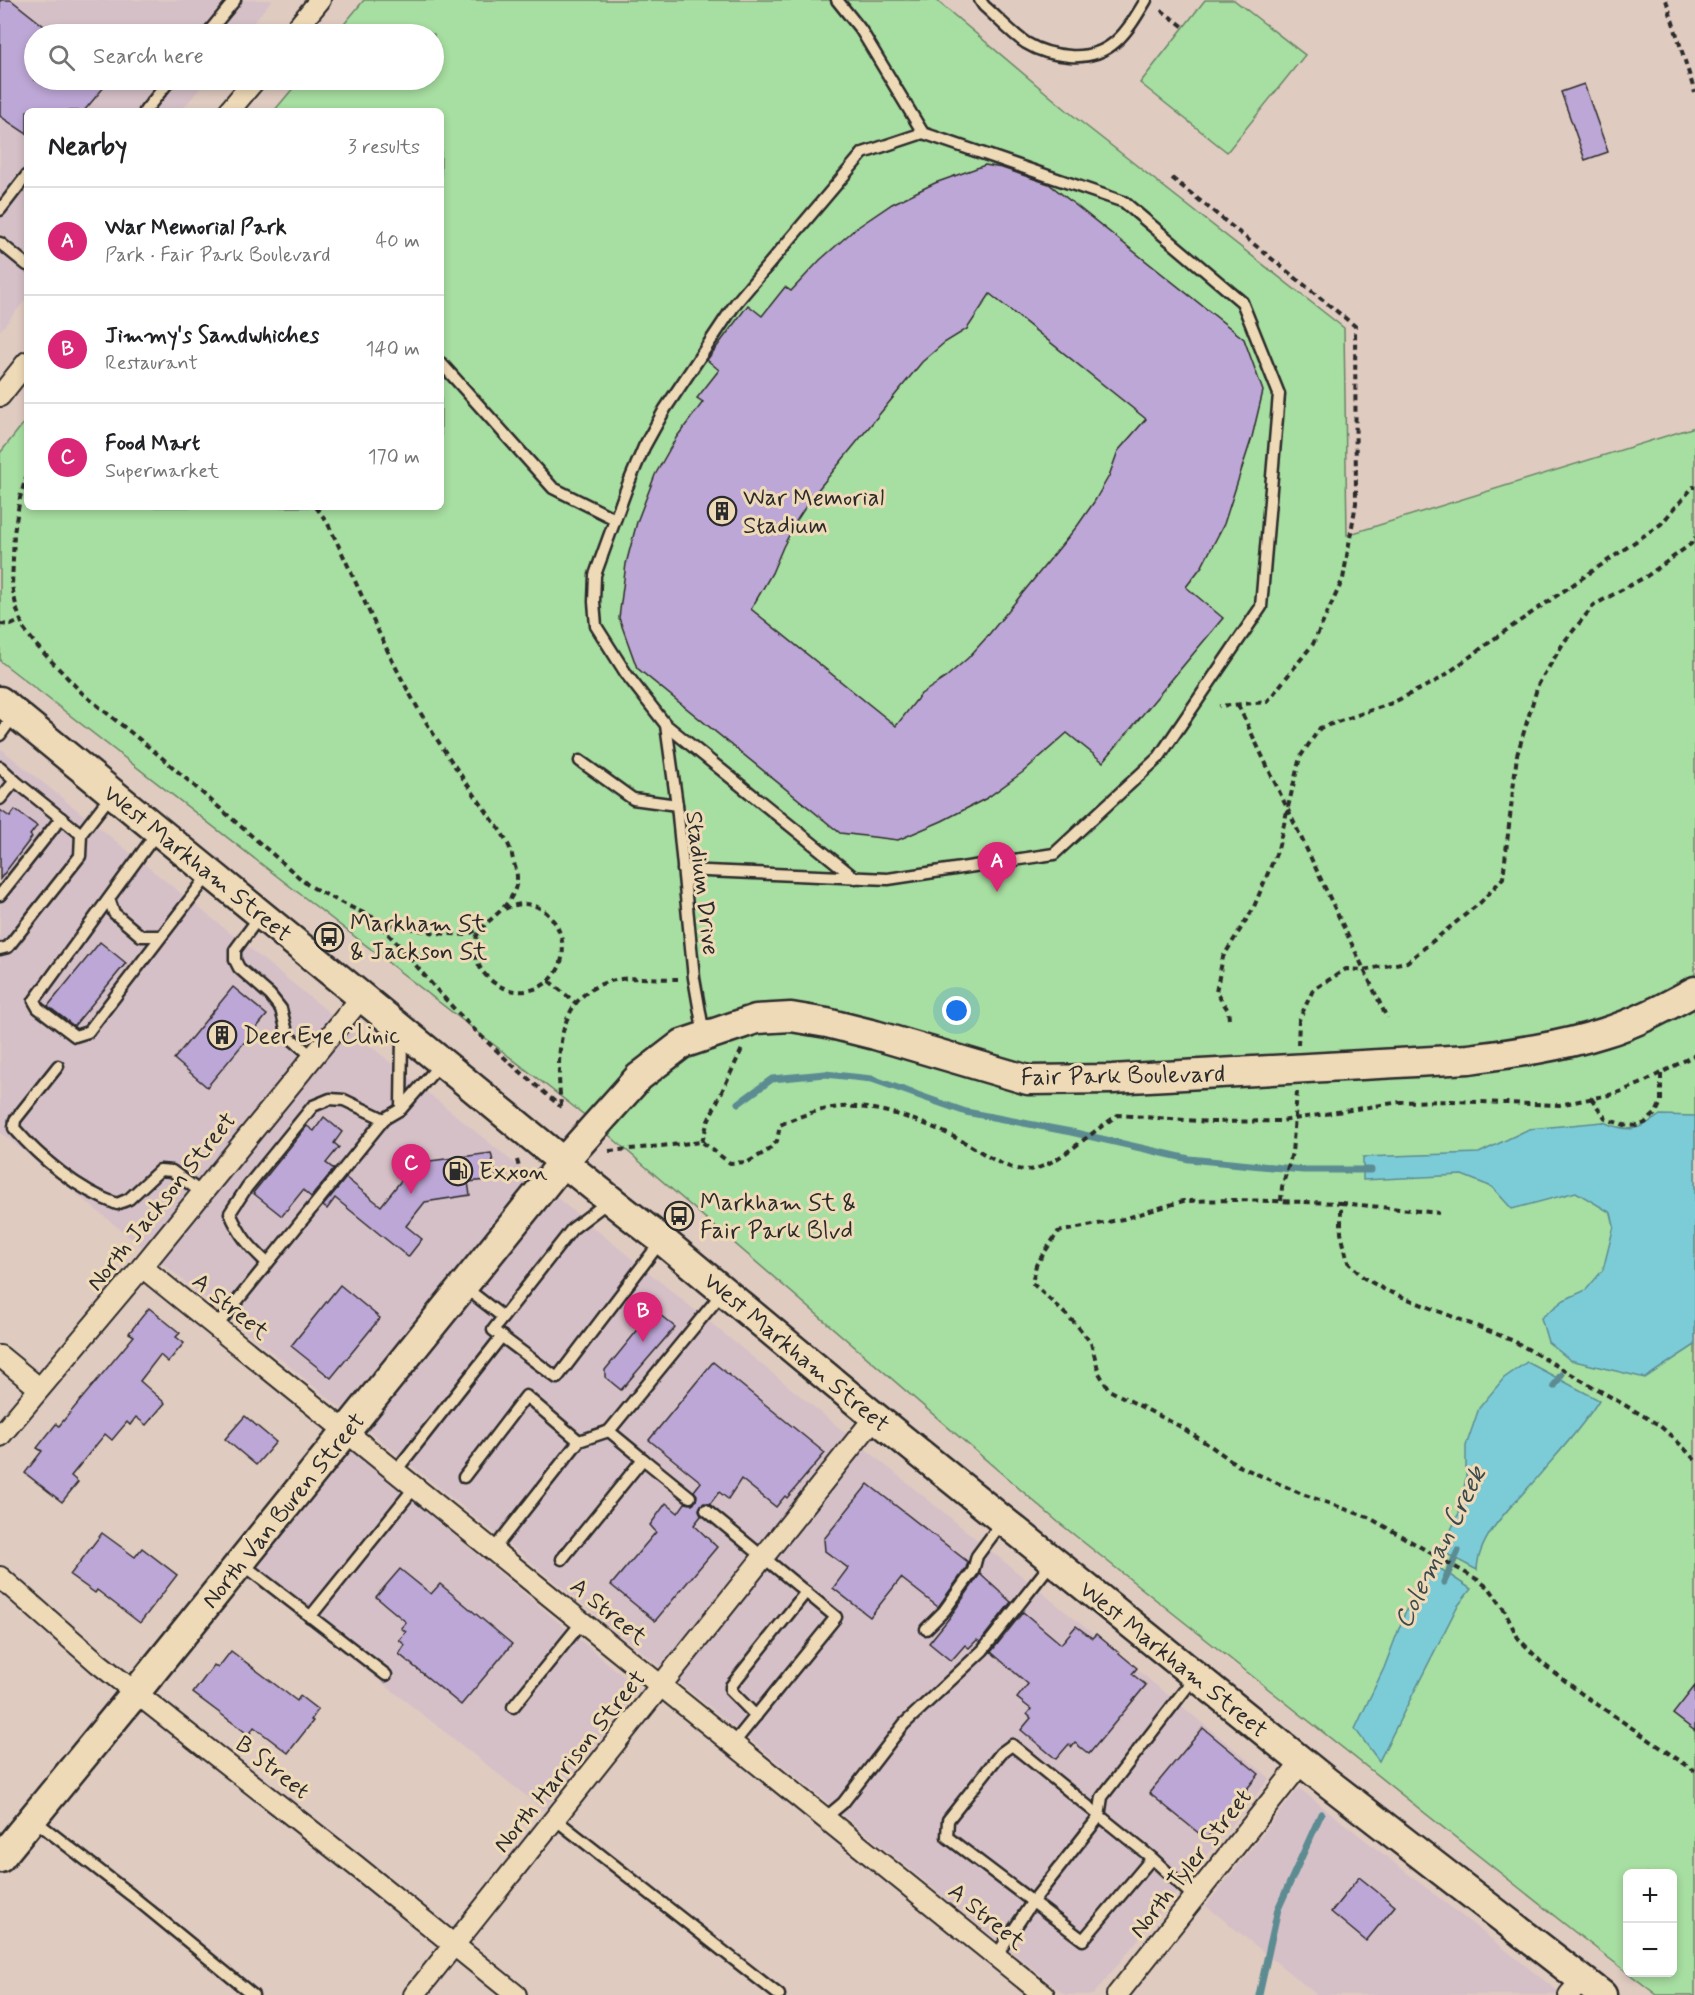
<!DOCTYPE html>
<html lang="en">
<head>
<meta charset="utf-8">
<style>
	body { margin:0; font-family:Mynerve,sans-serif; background:#f2f2f2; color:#202124 }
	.controls { position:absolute; right:18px; bottom:18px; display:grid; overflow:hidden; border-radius:9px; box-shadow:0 3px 9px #0003 }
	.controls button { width:54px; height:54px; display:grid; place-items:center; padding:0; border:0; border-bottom:2px solid #e0e0e0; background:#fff; color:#202124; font:30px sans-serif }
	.you { position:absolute; left:957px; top:1011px; width:21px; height:21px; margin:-15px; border:4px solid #fff; border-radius:50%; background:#1a73e8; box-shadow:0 0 0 9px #1a73e833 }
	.badge { display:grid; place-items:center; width:39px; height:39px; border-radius:50%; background:#db2777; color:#fff; font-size:20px; font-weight:700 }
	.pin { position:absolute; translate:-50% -50px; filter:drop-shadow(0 2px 3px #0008) }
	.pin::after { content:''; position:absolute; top:32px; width:21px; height:18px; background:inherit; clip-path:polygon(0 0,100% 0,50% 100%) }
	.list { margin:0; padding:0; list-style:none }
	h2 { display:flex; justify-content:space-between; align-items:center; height:78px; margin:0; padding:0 24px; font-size:26px }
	h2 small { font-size:20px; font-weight:400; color:#757577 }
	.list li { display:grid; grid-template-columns:39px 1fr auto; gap:18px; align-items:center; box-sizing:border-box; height:108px; padding:0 24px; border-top:2px solid #e0e0e0 }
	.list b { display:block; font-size:22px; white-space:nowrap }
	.list p { margin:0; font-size:20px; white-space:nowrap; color:#757577 }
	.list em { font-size:20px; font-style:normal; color:#757577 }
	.icon { flex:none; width:33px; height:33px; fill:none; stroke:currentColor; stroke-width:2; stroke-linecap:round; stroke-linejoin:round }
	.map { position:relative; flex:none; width:1695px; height:1995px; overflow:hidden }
	.search { position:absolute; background:#fff; box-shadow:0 3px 9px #0003; left:24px; top:24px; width:420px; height:66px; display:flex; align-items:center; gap:15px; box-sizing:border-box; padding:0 21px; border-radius:33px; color:#757577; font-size:22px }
	.panel { position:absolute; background:#fff; box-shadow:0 3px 9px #0003; left:24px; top:108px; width:420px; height:402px; border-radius:9px }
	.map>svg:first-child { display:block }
</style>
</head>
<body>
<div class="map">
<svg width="1695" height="1995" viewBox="0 0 1695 1995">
	<rect width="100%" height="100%" fill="#e0cbc1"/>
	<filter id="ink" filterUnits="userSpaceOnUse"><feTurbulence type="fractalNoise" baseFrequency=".0167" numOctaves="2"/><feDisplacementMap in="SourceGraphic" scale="12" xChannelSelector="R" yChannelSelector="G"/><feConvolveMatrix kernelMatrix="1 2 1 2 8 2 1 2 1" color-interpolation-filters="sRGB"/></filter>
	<g filter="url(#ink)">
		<g fill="#d6c0c7">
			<path d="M 0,0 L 272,0 L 244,34 L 34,34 L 34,80 L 207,80 L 181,111 L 27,111 L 27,298 L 0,331 Z"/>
			<path d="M 0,748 L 341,1022 L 1270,1778 L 1093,1995 L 1065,1995 L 0,1132 Z"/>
			<path d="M 352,1450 L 639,1689 L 544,1810 L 245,1575 Z"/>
			<path d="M 1299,1788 L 1563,1995 L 1317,1995 L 1206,1906 Z"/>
		</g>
		<g fill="#a7dea1" stroke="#698466" stroke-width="1.5" fill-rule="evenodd">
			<path d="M 364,0 L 936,0 L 1076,118 L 1344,328 L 1347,535 L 1695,427 L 1695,1995 L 1657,1995 L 1576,1933 L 1058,1522 L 596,1124 L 0,661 L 0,453 L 27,419 L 27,507 L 441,507 L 441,111 L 274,111 L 300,80 L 434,80 L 434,34 L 336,34 ZM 1628,1874 L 1672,1874 L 1672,1972 L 1628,1972 Z"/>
			<path d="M 1205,0 L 1234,0 L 1305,55 L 1227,152 L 1140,83 Z"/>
		</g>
		<g fill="#7cccd7" stroke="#5c8c92" stroke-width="1.5">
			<path d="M 1660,1115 L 1695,1116 L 1695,1345 L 1645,1378 L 1570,1360 L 1548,1342 L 1541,1318 L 1564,1300 L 1586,1290 L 1603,1270 L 1614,1226 L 1611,1213 L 1576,1192 L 1512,1209 L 1492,1187 L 1462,1175 L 1363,1180 L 1363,1157 L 1479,1153 L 1529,1129 L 1603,1122 C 1630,1133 1638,1131 1660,1115 Z"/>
			<path d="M 1527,1362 L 1599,1400 C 1582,1428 1557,1454 1536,1479 C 1514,1504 1478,1535 1477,1570 L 1441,1551 L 1459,1513 L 1466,1478 L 1466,1446 L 1479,1408 L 1504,1378 Z"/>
			<path d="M 1433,1564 L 1471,1589 L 1457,1607 L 1379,1761 L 1355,1729 L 1384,1668 L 1413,1592 Z"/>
		</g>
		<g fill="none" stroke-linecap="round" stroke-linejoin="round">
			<g stroke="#5c8c92" stroke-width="7">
				<path d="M 739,1103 L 772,1079 L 825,1074 L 872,1079 L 966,1112 L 1071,1132 L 1189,1159 L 1303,1170 L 1371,1170"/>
				<path d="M 1554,1386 L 1561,1375"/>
				<path d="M 1444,1582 L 1458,1551"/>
				<path d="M 1259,1995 L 1278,1909 L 1321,1814"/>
			</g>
		</g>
		<g fill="#bda7d6" stroke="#2b2b2b" stroke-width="1.5" fill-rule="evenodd">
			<path d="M 0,0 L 11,0 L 54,34 L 34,34 L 34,80 L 110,80 L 84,111 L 27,111 L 27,134 L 0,116 Z"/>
			<path d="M 1584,84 L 1608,152 L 1585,160 L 1561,92 Z"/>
			<path d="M 985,165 L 1002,168 L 1049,184 L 1244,339 L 1263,391 L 1252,437 L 1224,524 L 1202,566 L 1186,587 L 1223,618 L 1103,762 L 1067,733 L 1023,772 L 987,798 L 942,821 L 898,840 L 840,833 L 637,668 L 619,618 L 626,564 L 637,522 L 655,475 L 676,438 L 703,402 L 697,398 L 719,370 L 707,360 L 748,305 L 762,316 L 785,287 L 791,291 L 820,260 L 855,229 L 892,204 L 935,183 ZM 990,294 L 1146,419 L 1118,451 L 1109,476 L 1094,502 L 1078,525 L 986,638 L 968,658 L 945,678 L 921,694 L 896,726 L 751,609 L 772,573 L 783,547 L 797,520 L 812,497 L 922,362 L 944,343 L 967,329 Z"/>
			<path d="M 0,810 L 10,817 L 15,810 L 37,826 L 30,835 L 32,837 L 0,879 Z"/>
			<path d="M 100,942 L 126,963 L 74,1026 L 48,1006 Z"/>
			<path d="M 233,987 L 267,1015 L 207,1087 L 174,1059 Z"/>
			<path d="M 324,1117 L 342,1132 L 334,1143 L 339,1147 L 326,1163 L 334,1169 L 311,1197 L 303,1190 L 282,1216 L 253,1193 L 307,1126 L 314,1131 Z"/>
			<path d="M 491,1153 L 497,1179 L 468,1182 L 470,1195 L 425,1202 L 406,1226 L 422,1239 L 408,1257 L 335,1198 L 327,1209 L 323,1206 L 346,1178 L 381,1206 L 415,1163 Z"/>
			<path d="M 340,1285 L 380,1318 L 331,1378 L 291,1346 Z"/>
			<path d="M 149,1308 L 180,1333 L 176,1337 L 184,1343 L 168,1362 L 160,1355 L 140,1381 L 165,1403 L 146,1425 L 136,1417 L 130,1425 L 127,1422 L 112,1440 L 105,1434 L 71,1476 L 78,1482 L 62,1502 L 25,1473 L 42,1451 L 37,1448 L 56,1424 L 59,1426 L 134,1336 L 129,1333 Z"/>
			<path d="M 654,1310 L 675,1327 L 621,1390 L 605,1377 L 605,1370 Z"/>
			<path d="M 713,1362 L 825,1453 L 787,1498 L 785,1496 L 776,1507 L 741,1479 L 728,1499 L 719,1492 L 710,1504 L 704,1503 L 701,1505 L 699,1509 L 701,1516 L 694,1525 L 717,1547 L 655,1621 L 611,1585 L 656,1532 L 650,1525 L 666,1503 L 678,1513 L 685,1503 L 692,1504 L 696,1501 L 697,1495 L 694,1491 L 701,1482 L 649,1440 Z"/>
			<path d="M 245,1416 L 276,1442 L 256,1465 L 225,1439 Z"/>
			<path d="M 868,1484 L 968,1562 L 966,1568 L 938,1607 L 901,1578 L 870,1617 L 833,1588 L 848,1568 L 825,1551 L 824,1539 Z"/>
			<path d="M 102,1533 L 135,1557 L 142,1548 L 177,1575 L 140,1623 L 97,1590 L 95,1593 L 70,1575 Z"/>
			<path d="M 400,1569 L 431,1594 L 440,1584 L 512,1644 L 461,1705 L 399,1654 L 405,1645 L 399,1640 L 406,1632 L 401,1628 L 406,1622 L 376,1597 Z"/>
			<path d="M 980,1574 L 1011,1602 L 980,1642 L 977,1640 L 969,1648 L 965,1645 L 951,1661 L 929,1643 L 950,1617 Z"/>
			<path d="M 1023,1612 L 1061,1644 L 1076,1626 L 1092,1638 L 1096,1634 L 1137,1668 L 1132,1674 L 1146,1685 L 1089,1754 L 1075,1743 L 1072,1747 L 1069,1744 L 1056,1759 L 1021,1730 L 1031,1718 L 1027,1714 L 1031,1709 L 1017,1698 L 1028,1684 L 991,1652 Z"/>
			<path d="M 231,1651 L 297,1701 L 300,1696 L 318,1710 L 311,1720 L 313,1721 L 288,1753 L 254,1727 L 249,1735 L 193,1693 L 214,1665 L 218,1668 Z"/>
			<path d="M 1695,1686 L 1695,1731 L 1673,1714 Z"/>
			<path d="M 1203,1728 L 1259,1774 L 1206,1839 L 1149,1793 Z"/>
			<path d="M 1359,1877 L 1395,1906 L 1366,1941 L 1331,1912 Z"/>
		</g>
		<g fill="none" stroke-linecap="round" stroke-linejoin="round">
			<g stroke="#2b2b2b" stroke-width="15">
				<g id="lane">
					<path d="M 837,0 L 861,30 L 923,133"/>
					<path d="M 980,0 L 984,6 C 998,18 1011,33 1026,43 C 1039,51 1055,55 1070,56 C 1111,59 1127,32 1146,0"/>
					<path d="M 207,34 L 235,0"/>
					<path d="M 145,111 L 170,80"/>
					<path d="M 0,210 L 27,175"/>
					<path d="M 0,243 L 27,265"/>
					<path d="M 441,363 L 553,488 L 615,519"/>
					<path d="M 666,725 L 855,878"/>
					<path d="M 0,735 L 15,714"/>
					<path d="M 580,761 L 633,799 L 677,805 L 694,978 L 704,1035"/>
					<path d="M 0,767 L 15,781 L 0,799"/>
					<path d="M 15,781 L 81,834"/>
					<path d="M 677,805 L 666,725 L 627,675 L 596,626 L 594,602 L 595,575 L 627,487 L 644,447 L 665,409 L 736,303 L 863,153 L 923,133 L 1124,202 L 1242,302 L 1279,394 L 1261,607 L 1159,757 L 1054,854 L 888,879 L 683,870"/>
					<path d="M 158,831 L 34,1001 L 38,1008 L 75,1036 L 88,1032 L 210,873"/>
					<path d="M 0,895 L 61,818"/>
					<path d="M 109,899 L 114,913 L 141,936 L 161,936"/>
					<path d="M 260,916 L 235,950 L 235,960 L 239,968 L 270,995 L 281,1009 L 288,1036 L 312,1056"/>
					<path d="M 0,949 L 8,947 L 80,856 L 81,834 L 112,794"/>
					<path d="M 58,1066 L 15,1120 L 14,1128 C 41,1159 78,1190 117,1204 L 129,1199 L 160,1170 L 172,1171 L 202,1193"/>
					<path d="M 401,1109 L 402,1034"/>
					<path d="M 609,1201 L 572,1229 L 493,1330 L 557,1378 L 662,1240"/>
					<path d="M 267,1263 C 249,1246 240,1236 230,1213 L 247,1187 L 313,1106 L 330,1099 L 344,1100 L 384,1119 L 401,1109 L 442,1062"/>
					<path d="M 463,1286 L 503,1317"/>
					<path d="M 216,1327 L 384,1119"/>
					<path d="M 643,1459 L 690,1497"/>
					<path d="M 395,1472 L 502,1336"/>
					<path d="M 464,1477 L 526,1396 L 579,1441"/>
					<path d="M 706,1510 L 836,1617 L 733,1744"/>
					<path d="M 493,1550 L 579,1441 L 609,1431"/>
					<path d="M 562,1559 L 643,1459 L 609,1431 L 723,1292"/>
					<path d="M 240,1562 L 386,1675"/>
					<path d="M 310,1617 L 415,1487"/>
					<path d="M 926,1629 L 944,1611 L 973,1571 L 977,1556 L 1003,1521"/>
					<path d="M 513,1707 L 582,1622"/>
					<path d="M 756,1716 L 731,1691 L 731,1686 L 806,1592"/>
					<path d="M 825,1818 L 843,1803 L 904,1724 L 983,1650 L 1053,1561"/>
					<path d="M 33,1819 L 131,1895 L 253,1995"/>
					<path d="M 555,1819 L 779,1995"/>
					<path d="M 1152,1858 L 1083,1940 L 947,1837 L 948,1820 L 1001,1753 L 1012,1745 L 1152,1858 L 1195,1898"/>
					<path d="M 996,1956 L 1033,1901 L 1099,1817 L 1102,1797 L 1194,1678"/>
				</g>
			</g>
			<g stroke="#2b2b2b" stroke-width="24">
				<g id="street">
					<path d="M 292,34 L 320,0"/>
					<path d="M 229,111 L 255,80"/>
					<path d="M 0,396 L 27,362"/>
					<path d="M 142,1267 L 1044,1995"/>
					<path d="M 0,1356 L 39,1388"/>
					<path d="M 0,1436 L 142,1267 L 361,998"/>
					<path d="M 0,1577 L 98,1663 L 355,1865 L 516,1995"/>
					<path d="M 414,1995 L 875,1417"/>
					<path d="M 1117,1995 L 1302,1762"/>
					<path d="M 1569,1995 L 1582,1980"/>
				</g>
			</g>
			<g stroke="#2b2b2b" stroke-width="33">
				<g id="secondary">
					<path d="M 0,701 C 146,821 293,941 439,1060 C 513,1120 586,1183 662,1240 L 875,1417 L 1327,1782 L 1602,1995"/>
					<path d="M 0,1858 L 136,1692 L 564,1161 L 639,1077 L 682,1044 L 756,1019 L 791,1017 L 827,1023 L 875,1035 L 1028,1080 L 1112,1079 L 1469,1059 C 1514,1053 1559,1047 1603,1033 C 1636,1023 1666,1007 1695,991"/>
				</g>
			</g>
			<g stroke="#2b2b2b" stroke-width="4" stroke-dasharray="6 4.5" stroke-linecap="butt">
				<path d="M 1666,0 L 1695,93"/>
				<path d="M 1161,10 L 1184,27"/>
				<path d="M 1172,178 L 1355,326 L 1356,503 L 1343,579 L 1313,644 L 1267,702 L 1219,706"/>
				<path d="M 27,474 L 20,498 L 14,533 L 12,586 L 17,610 L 24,629 L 36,645 L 82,693 L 160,756 L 308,885 L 340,902 L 387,924 L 435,933 L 467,935 L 480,928"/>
				<path d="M 316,507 L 327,522 C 360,588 387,658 426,722 C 444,751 464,780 484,808 C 494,823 508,838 512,855 C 513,862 517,870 517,877 C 517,896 502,910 489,921 C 484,926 477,932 476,939 C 468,973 506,1001 537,988 C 589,966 554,883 505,909"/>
				<path d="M 0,624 L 11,625 L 20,621"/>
				<path d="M 1238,705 L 1387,1018"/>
				<path d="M 373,919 C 400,944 422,974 447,1001 C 482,1040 522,1073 561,1107"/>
				<path d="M 549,981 L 577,1004"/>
				<path d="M 1229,1019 L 1228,1010 L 1216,992 L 1223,957 L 1253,909 L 1278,849 L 1300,757 L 1320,728 L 1392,703 L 1440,679 L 1498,636 L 1661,524 L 1693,487 L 1695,487"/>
				<path d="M 1298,1045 L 1299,1020 L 1313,990 L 1346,969 L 1363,970 L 1407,962 L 1481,902 L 1503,878 L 1517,755 L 1538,685 L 1564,642 L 1594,605 L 1647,576 L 1691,544 L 1695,537"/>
				<path d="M 1591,1098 L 1606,1119 L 1624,1125 L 1638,1126 L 1645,1123 L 1656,1113 L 1661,1102 L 1661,1074"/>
				<path d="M 561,1106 C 556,1055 555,988 621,979 C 640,977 659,979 678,979"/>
				<path d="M 702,1142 L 708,1121 L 742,1049"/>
				<path d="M 609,1151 L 702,1142 L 730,1163 L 748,1162 L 767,1151 L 777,1141 L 780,1125 C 797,1117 814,1111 832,1108 C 875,1101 934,1125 971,1146 C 990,1157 1011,1174 1034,1169 C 1058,1164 1095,1129 1118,1115 L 1211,1122 L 1281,1121 L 1400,1102 L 1452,1101 L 1559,1105 L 1614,1094 L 1640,1084 L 1695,1055"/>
				<path d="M 517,1160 L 521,1175"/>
				<path d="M 1281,1201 L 1282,1187 L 1292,1153 L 1297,1092"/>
				<path d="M 1341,1203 L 1439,1213"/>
				<path d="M 1695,1460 L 1681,1445 L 1659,1425 L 1514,1341 L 1385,1290 L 1364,1278 L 1348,1262 L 1341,1233 L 1341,1203 L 1237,1200 L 1183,1201 L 1123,1219 L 1058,1232 L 1036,1265 L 1032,1283 L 1076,1324 L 1091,1343 L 1099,1373 L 1109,1390 L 1181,1427 L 1212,1447 L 1239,1466 L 1302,1494 L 1368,1517 L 1478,1580 L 1490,1589 L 1502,1606 L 1518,1638 L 1542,1663 L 1582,1694 L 1695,1771"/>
			</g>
			<use href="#lane" stroke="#efdab8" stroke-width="10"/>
			<use href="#street" stroke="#efdab8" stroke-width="20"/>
			<use href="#secondary" stroke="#efdab8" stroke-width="28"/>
		</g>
	</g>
	<defs>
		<g id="building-ring" transform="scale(1.5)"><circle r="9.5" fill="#efdab8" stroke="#2b2b2b" stroke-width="1.5"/><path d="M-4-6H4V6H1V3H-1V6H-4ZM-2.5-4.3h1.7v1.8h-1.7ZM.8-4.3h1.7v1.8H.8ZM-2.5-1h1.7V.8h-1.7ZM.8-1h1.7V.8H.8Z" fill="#2b2b2b"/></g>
		<g id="bus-ring" transform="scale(1.5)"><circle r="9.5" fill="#efdab8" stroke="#2b2b2b" stroke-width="1.5"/><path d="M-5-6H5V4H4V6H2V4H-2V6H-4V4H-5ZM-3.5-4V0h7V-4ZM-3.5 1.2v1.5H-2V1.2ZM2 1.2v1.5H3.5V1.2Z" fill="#2b2b2b"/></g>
		<g id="fuel-ring" transform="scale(1.5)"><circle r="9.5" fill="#efdab8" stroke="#2b2b2b" stroke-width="1.5"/><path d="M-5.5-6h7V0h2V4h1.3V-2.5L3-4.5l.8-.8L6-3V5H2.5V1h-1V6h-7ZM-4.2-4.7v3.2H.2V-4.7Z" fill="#2b2b2b"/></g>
	</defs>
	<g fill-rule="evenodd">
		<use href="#building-ring" x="722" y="511"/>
		<use href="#bus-ring" x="329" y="937"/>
		<use href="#building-ring" x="222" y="1035"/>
		<use href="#fuel-ring" x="458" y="1171"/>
		<use href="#bus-ring" x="679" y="1216"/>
	</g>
	<g text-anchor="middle" stroke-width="6" stroke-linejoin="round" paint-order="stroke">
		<g font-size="24" fill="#2b2b2b" stroke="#efdab8" text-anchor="start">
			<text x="743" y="505">War Memorial<tspan x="743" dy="28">Stadium</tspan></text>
			<text x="350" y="931">Markham St<tspan x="350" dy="28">&amp; Jackson St</tspan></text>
			<text x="243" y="1043">Deer Eye Clinic</text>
			<text x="479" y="1179">Exxon</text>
			<text x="700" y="1210">Markham St &amp;<tspan x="700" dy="28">Fair Park Blvd</tspan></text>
		</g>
		<g font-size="24" fill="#2b2b2b" stroke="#efdab8">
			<text transform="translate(198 863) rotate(39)" y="8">West Markham Street</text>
			<text transform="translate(703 883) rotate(83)" y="8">Stadium Drive</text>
			<text transform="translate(1123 1075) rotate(-1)" y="8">Fair Park Boulevard</text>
			<text transform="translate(161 1201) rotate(-51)" y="8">North Jackson Street</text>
			<text transform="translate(231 1306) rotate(39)" y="8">A Street</text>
			<text transform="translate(797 1352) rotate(40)" y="8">West Markham Street</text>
			<text transform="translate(283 1510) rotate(-51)" y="8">North Van Buren Street</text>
			<text transform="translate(609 1611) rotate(39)" y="8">A Street</text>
			<text transform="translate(1174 1659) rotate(39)" y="8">West Markham Street</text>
			<text transform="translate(569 1761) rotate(-51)" y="8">North Harrison Street</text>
			<text transform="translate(273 1767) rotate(38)" y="8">B Street</text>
			<text transform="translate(1190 1863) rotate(-52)" y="8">North Tyler Street</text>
			<text transform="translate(987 1916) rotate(39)" y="8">A Street</text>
		</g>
		<g font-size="26" font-style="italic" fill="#3b4b4d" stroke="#efdab8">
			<text transform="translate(1439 1547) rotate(-64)" y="9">Coleman Creek</text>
		</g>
	</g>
</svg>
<div class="controls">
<button>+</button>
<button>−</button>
</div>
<div class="you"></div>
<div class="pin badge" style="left:997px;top:892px">A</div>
<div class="pin badge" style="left:643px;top:1342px">B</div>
<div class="pin badge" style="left:411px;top:1194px">C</div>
<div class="search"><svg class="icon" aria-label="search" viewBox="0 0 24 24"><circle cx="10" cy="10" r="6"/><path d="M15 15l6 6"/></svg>Search here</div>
<section class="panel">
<h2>Nearby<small>3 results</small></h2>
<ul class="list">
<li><span class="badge">A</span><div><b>War Memorial Park</b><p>Park · Fair Park Boulevard</p></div><em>40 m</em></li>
<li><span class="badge">B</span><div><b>Jimmy's Sandwhiches</b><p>Restaurant</p></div><em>140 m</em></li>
<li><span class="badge">C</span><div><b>Food Mart</b><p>Supermarket</p></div><em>170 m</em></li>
</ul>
</section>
</div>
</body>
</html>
